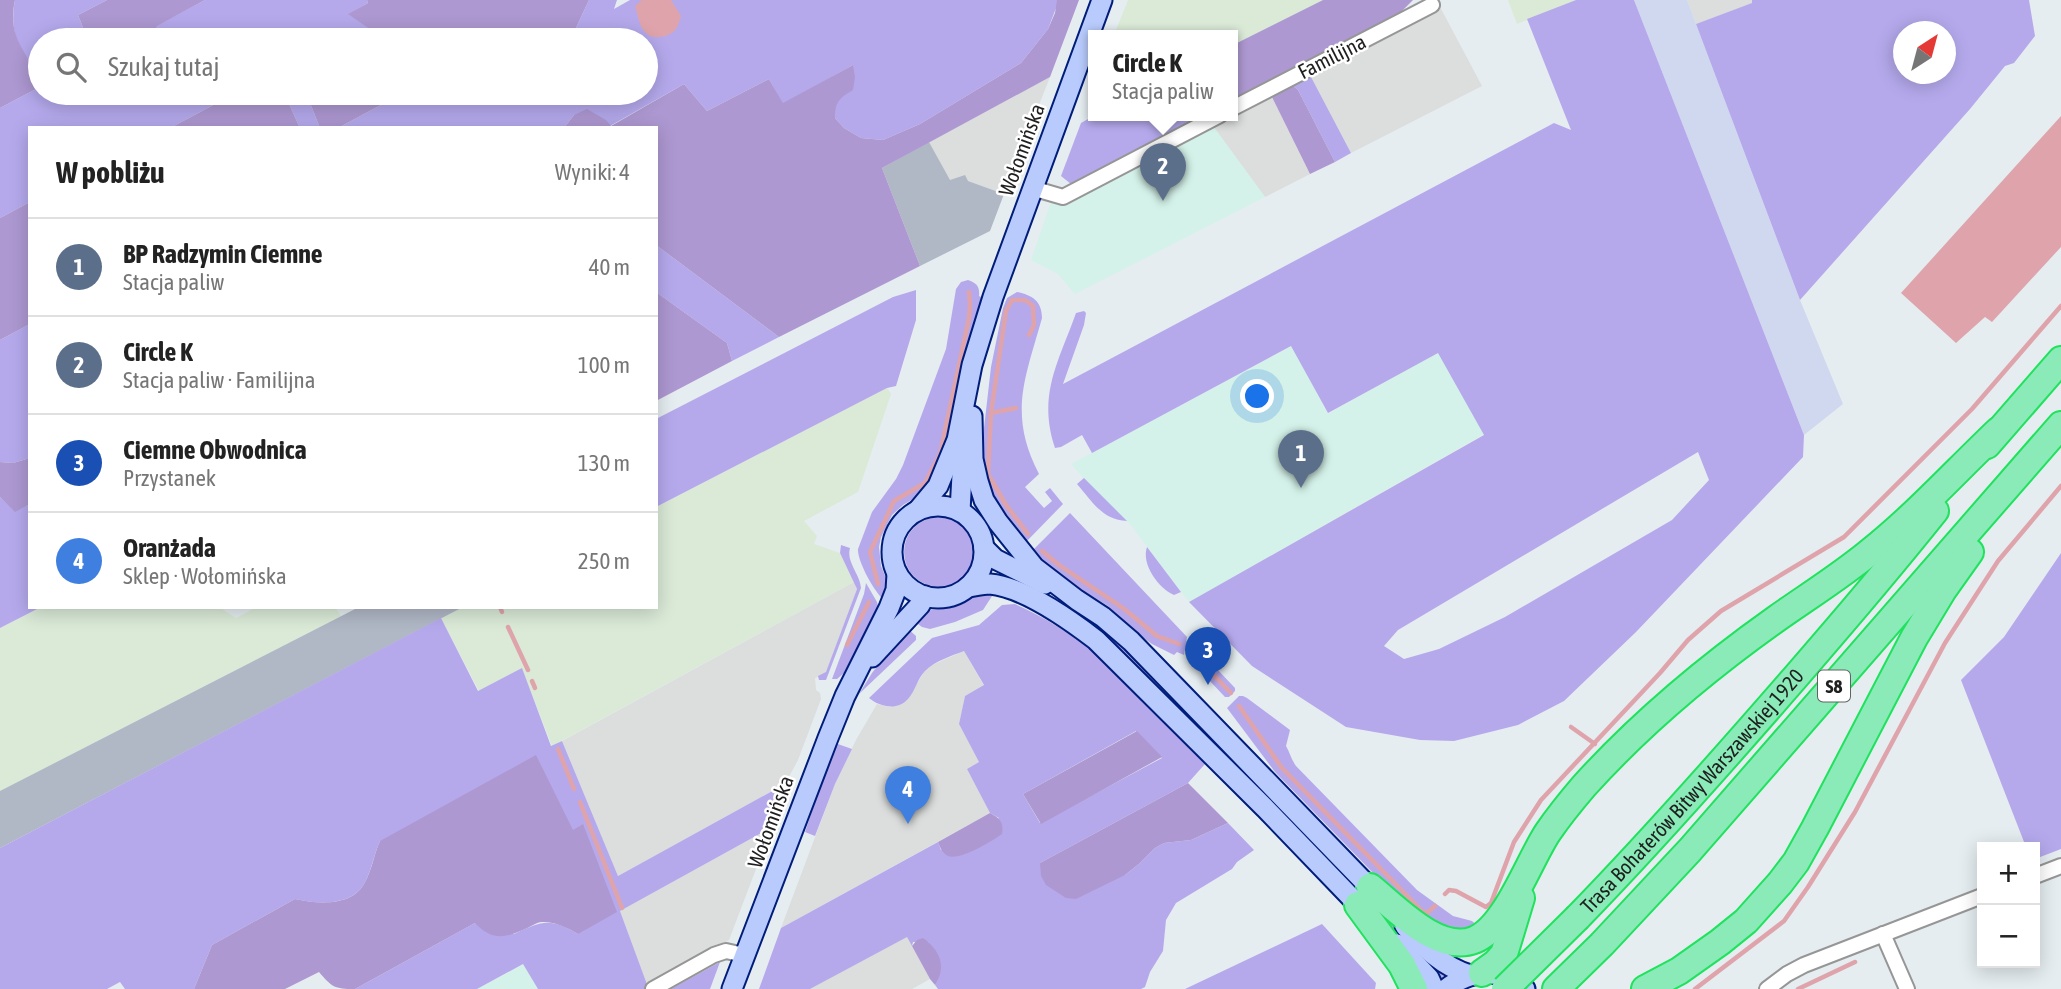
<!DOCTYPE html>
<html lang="pl">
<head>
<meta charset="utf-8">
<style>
	body { margin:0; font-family:"Asap Condensed",sans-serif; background:#f2f2f2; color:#222 }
	.controls { position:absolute; right:21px; bottom:21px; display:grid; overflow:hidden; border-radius:0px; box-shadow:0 4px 18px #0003 }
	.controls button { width:63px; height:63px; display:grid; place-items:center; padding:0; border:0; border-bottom:2px solid #e0e0e0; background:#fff; color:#222; font:35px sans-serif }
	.compass { position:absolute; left:1893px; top:21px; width:63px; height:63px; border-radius:50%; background:#fff; box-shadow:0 4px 18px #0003; rotate:36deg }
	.you { position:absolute; left:1258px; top:397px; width:24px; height:24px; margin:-18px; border:5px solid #fff; border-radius:50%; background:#1a73e8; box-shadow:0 0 0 10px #1a73e833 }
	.badge { display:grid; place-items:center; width:46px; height:46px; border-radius:50%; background:#136f50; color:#fff; font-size:23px; font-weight:700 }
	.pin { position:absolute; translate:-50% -58px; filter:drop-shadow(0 2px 4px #0008) }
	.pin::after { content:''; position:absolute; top:37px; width:24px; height:21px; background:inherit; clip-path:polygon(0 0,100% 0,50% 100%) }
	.popup { position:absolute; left:1088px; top:30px; width:150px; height:91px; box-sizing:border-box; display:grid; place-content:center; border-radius:0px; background:#fff; filter:drop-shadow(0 2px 5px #0005); font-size:23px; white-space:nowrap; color:#767676 }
	.popup b { font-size:26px; color:#222 }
	.popup::after { content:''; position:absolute; left:50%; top:100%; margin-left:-14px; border:14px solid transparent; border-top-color:#fff }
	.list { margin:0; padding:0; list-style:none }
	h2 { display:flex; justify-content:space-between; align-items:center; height:91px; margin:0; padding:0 28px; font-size:30px }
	h2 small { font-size:23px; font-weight:400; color:#767676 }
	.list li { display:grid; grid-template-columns:46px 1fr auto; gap:21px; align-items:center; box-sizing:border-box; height:98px; padding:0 28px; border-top:2px solid #e0e0e0 }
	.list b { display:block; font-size:26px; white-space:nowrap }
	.list p { margin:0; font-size:23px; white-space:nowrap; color:#767676 }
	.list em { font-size:23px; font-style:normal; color:#767676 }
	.icon { flex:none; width:38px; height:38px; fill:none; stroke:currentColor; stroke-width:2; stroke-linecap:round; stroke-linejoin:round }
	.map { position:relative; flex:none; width:2061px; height:989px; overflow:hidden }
	.search { position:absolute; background:#fff; box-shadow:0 4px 18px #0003; left:28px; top:28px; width:630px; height:77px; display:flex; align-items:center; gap:18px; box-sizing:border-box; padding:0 24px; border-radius:38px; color:#767676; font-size:26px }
	.panel { position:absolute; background:#fff; box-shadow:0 4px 18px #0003; left:28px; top:126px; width:630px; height:483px; border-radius:0px }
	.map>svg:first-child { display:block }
</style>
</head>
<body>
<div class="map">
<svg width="2061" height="989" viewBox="0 0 2061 989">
	<rect width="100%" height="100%" fill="#e5edf0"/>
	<g fill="#dcdddd">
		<path d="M 1687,0 L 1752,0 L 1753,3 L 1696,24 Z"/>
		<path d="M 1440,7 L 1482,86 L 1351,153 L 1310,75 Z"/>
		<path d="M 1050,77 L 1004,194 L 968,181 L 950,181 L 929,142 Z"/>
		<path d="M 1271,95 L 1310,174 L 1265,197 L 1213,126 Z"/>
		<path d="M 854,582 L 857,589 L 826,673 L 815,678 L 816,690 L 820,693 L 821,699 L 798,760 L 785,784 L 618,876 L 562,741 Z"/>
		<path d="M 964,651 L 984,686 L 965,696 L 959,724 L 979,762 L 967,769 L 990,813 L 781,928 L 835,784 L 856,740 L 877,704 L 890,707 L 907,700 L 924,672 L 932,665 Z"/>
		<path d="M 772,827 L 729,940 L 648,987 L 620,911 Z"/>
		<path d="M 907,936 L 930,979 L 912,989 L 810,989 Z"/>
	</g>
	<g fill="#d4f2e9">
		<path d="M 1213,126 L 1265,197 L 1075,294 L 1058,274 L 1031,260 L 1051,202 L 1059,204 Z"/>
		<path d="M 1292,346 L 1328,414 L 1438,352 L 1484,434 L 1189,602 L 1130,524 L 1106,503 L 1071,464 Z"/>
		<path d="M 524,964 L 538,989 L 477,989 Z"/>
	</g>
	<g fill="#daead7">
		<path d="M 1128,0 L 1323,0 L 1233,45 L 1233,35 L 1114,35 Z"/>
		<path d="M 1508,0 L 1576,0 L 1517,24 Z"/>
		<path d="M 887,388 L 891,394 L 858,492 L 804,521 L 817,536 L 814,544 L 840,553 L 854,582 L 552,746 L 522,669 L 479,691 L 441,618 L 463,607 L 656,607 L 656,507 Z"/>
		<path d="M 41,607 L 219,607 L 236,618 L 257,607 L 335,607 L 341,616 L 0,791 L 0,628 Z"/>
	</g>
	<g fill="#b0b7c5">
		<path d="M 929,142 L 950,180 L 965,175 L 968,181 L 1004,194 L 990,231 L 920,266 L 882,168 Z"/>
		<path d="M 359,607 L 463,607 L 0,848 L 0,791 Z"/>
	</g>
	<path fill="#d0d8f0" d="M 1634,0 L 1687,0 L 1696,24 L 1800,300 L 1843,404 L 1804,435 Z"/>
	<g fill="#b5a9ec" fill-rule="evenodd">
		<path d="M 15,0 L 107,0 L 78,15 L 88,40 L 40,40 L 40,93 L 101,93 L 114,101 L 144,101 L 154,93 L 236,93 L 170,128 L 30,128 L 30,202 L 0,218 L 0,108 L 36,89 C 36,71 29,65 21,49 C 12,33 12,17 15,0 Z"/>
		<path d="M 205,0 L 367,0 L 368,3 L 349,14 L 385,40 L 152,40 L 151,35 L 156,26 Z"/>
		<path d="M 589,0 L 617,0 L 614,9 L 630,0 L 1057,0 L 1058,3 L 1048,29 L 1021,63 L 920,124 L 883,140 L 861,138 L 844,128 L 835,118 L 835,106 L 841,97 L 853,65 L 783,104 L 769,79 L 707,111 L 684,84 L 610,126 L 574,115 L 564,128 L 338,128 L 392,99 L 384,93 L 646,93 L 646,40 L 556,40 L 575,30 Z"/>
		<path d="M 1576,0 L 1634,0 L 1804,435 L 1803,457 L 1636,632 L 1564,701 L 1518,725 L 1454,741 L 1420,740 L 1346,727 L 1252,666 L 1189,602 L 1484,435 L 1438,353 L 1328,413 L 1291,346 L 1092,453 L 1082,435 L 1061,447 L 1055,448 C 1037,395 1059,361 1076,313 L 1084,311 L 1086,313 L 1084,325 L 1063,384 L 1554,123 L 1571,130 L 1527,19 ZM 1698,452 L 1709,480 L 1672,520 L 1505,617 L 1439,649 L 1404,659 L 1384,646 L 1398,630 Z"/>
		<path d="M 1752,0 L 2029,0 L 2035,36 L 2014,63 L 2005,66 L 1970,109 L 1800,300 L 1696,24 L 1752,3 ZM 1904,32 L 1946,32 L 1946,74 L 1904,74 Z"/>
		<path d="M 1310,75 L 1351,153 L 1335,162 L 1298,90 L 1292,85 Z"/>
		<path d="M 284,93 L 306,93 L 320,128 L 300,128 Z"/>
		<path d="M 1095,115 L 1203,115 L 1071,184 L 1061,176 L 1081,123 Z"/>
		<path d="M 656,245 L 779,337 L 732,361 L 727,343 L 656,292 Z"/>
		<path d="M 968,280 C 977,283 980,287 979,296 L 983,298 L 947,452 L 923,493 L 903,505 L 892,515 L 881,537 L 879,547 L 881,566 L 888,583 L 884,600 C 875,593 857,561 858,549 L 872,512 L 896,479 L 903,465 L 946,349 L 956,289 L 961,282 Z"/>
		<path d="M 916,290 L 916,320 L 896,386 L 887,388 L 656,507 L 656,419 L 893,297 Z"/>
		<path d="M 1017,292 C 1032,295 1042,301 1042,318 C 1025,379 1008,414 1039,474 L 1025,487 L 1044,508 L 1052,501 L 1045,492 L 1050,488 L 1063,504 L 1026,542 L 994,496 L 983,474 L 982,460 L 984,428 L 991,367 L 1003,308 L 1007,298 Z"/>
		<path d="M 30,324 L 30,458 L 13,463 L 0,462 L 0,340 Z"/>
		<path d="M 1084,478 L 1127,521 C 1102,520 1092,501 1077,484 Z"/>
		<path d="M 0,497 L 15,511 L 30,504 L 30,607 L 41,607 L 0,628 Z"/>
		<path d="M 1070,513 L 1187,637 L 1184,655 L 1177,652 L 1174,655 L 1152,644 L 1138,634 L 1108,606 L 1045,567 L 1032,551 Z"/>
		<circle cx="939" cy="552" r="35"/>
		<path d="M 841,545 L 850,548 C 846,562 860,574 861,588 L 826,680 L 819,680 L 818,676 L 826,672 L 857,589 L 840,553 Z"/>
		<path d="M 1147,547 L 1181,592 L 1174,595 C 1158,588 1141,564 1147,547 Z"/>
		<path d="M 2061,553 L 2061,849 L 2035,859 L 2035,847 L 2026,847 L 1961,680 L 2004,637 Z"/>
		<path d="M 1023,581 C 1063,601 1096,624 1128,653 L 1444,976 L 1439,980 L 1414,952 L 1143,676 Z"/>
		<path d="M 866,583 L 877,602 L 878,607 L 844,673 L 837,679 L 832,679 L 864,594 Z"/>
		<path d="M 994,593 L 983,610 L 955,622 L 930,629 L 922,627 L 914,621 L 931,610 L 950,608 L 981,594 Z"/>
		<path d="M 1015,604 C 1044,617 1070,633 1095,653 L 1205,764 L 1188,783 L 1040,863 L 1125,875 L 1140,863 L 1155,848 L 1164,843 L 1191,840 L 1228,823 L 1254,850 L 1237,862 L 1232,869 L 1176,903 L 1166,920 L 1163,951 L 1150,972 L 1145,987 L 1141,989 L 938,989 L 935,985 C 945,969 938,956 928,942 L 913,942 L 912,946 L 907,937 L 810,989 L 759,989 L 781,928 L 938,842 L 941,850 L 999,818 L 990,813 L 967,769 L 979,762 L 959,724 L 965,696 L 984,685 L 964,651 C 951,656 935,661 925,671 C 917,679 916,690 908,699 C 897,711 880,707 869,698 L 932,638 L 979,625 L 1002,605 ZM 1136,731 L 1162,758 L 1040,823 L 1023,794 Z"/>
		<path d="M 441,618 L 478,691 L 522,668 L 551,746 L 562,741 L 618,876 L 785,784 L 772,827 L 620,911 L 648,987 L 644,989 L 538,989 L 523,964 L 477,989 L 355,989 L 475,923 L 514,934 C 542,921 550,917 578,934 L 582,825 L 573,831 L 380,841 C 374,854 372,869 365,882 C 353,907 317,904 295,899 L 212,945 L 194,989 L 125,989 L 120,982 L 107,989 L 0,989 L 0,848 Z"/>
		<path d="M 907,628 L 916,636 L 916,640 L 859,694 L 872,673 Z"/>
		<path d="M 1191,645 L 1194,645 L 1235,688 L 1235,691 L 1229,697 L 1225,697 L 1190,660 Z"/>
		<path d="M 1239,696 L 1243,696 L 1247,698 L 1290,730 L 1286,746 C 1290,753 1291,759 1296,766 L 1417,890 L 1453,916 L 1472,921 L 1479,927 L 1457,933 L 1411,912 L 1275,772 L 1227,708 Z"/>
		<path d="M 835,743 L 852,749 L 835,784 L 815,836 L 805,832 Z"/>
		<path d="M 1322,924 L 1376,983 L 1375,989 L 1185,989 Z"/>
		<path d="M 720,962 L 710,989 L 671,989 Z"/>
	</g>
	<g fill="#ad98d1">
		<path d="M 0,0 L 15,0 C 6,42 30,50 39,85 L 36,89 L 0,108 Z"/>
		<path d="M 107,0 L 205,0 L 157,26 L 151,35 L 152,40 L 88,40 L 78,15 Z"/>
		<path d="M 367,0 L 589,0 L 575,30 L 556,40 L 385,40 L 348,14 L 368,3 Z"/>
		<path d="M 1057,0 L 1079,0 L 1050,77 L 882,168 L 920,266 L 779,337 L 656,245 L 656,128 L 564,128 L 574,115 L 587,109 L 606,120 L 611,126 L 684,84 L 707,111 L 769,79 L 783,103 L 853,65 L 855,77 L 853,90 C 840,98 835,101 835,118 L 844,128 L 861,138 L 883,140 L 920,124 L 1021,63 L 1048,29 L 1055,13 Z"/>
		<path d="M 1323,0 L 1413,0 L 1400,13 L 1233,100 L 1233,45 Z"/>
		<path d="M 1292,85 L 1298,90 L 1335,162 L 1310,174 L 1271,95 Z"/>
		<path d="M 236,93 L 284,93 L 300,128 L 170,128 Z"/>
		<path d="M 306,93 L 384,93 L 392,99 L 338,128 L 320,128 Z"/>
		<path d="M 30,202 L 30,324 L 0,340 L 0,218 Z"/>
		<path d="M 656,292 L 727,343 L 732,361 L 656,401 Z"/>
		<path d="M 30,458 L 30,504 L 15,512 L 0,497 L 0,462 L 13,463 Z"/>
		<path d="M 1137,731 L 1162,757 L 1041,824 L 1023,794 Z"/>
		<path d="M 536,755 L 573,830 L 583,824 L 617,912 L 578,934 C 567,927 553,921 541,922 C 535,923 530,927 525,929 C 504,939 491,940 475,923 L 355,989 C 334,989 332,987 319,972 L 285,989 L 194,989 L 212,945 L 295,899 C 318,904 353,907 365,882 C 372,870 374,854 380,841 Z"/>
		<path d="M 1188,783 L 1228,823 L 1191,840 L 1164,843 L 1155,848 L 1140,863 L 1125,875 L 1076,899 L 1066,898 L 1046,885 L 1041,876 L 1040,863 Z"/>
		<path d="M 990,813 C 1000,818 1004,823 1002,834 C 992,841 960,861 948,856 C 942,853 940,847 938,842 Z"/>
		<path d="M 923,938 C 940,950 947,967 935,985 L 930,979 L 912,946 L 917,940 Z"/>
	</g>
	<g fill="#dfa4ab">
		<path d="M 642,0 L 671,0 L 681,16 C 679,22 678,28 673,32 C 666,37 653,40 646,33 C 639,27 638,15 635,6 Z"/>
		<path d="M 2061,116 L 2061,247 L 1992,322 L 1985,317 L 1956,343 L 1901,293 Z"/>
	</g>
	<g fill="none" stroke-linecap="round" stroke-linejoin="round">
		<g stroke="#dfa4ab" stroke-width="4.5">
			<path d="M 991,413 L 1016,408"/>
			<path d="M 1028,534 L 1006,505 L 988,474 L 991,413 L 1006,311 L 1012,300 L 1025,300 L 1033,306 L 1034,325 L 1029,335"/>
			<path d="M 1042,551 L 1059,565 L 1123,608 L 1157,636 L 1179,644"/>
			<path d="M 878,584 L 870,552 L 894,501 L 925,483 L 940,454 L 969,318 L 970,304 L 969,292"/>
			<path d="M 500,607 L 502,612"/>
			<path d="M 508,627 L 528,670"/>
			<path d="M 847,645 L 869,602"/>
			<path d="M 1200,661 L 1231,693"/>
			<path d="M 532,681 L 535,688"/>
			<path d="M 1239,706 L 1282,768 L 1422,911 L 1427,913 L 1435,906"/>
			<path d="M 1571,727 L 1595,744"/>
			<path d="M 558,749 L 574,789"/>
			<path d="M 580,802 L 622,908"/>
			<path d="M 1445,894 L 1449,890 L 1456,891 L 1486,907 L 1491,903 L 1514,842 L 1541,800 L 1660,673 L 1688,640 L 1721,611 L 1844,537 L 1972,409 L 2061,306"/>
			<path d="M 1695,989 L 1784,921 L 1808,887 L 1855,812 L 1945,643 L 1998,561 L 2061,486"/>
			<path d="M 1798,989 L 1855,962"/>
		</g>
		<g stroke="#969696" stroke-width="18">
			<g id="minor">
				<path d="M 1233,108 L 1432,5"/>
				<path d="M 1032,188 L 1063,197 L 1220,115"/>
				<path d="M 2035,876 L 2061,866"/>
				<path d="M 1883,934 L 1907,989"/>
				<path d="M 653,989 L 714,955 L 726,951 L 744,955"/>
				<path d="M 1767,989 L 1787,974 L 1804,965 L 1982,896"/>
			</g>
		</g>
		<g stroke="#011d7c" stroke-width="23">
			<g id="secondary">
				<path d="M 972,416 L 973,459 L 978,481 L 984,500 L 998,522 L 1034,567 L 1077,600 L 1103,617 L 1131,641 L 1378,896"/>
				<circle cx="938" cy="552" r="46"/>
				<path d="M 918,510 L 938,486 L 957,440 L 972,365 L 993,297 L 1102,0"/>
				<path d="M 960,511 L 962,475 L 966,450"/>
				<path d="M 984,548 L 995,559 L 1045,584"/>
				<path d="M 968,587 C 975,586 983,584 990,584 C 1023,587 1070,620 1096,640 L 1265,808 L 1366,913"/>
				<path d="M 872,657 L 920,605 L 925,596"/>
				<path d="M 1405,926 C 1424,948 1442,966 1470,975"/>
				<path d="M 1397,944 L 1429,978 L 1434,989"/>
				<path d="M 732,989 L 828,738 L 845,696 L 889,608 L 896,590 L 897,574"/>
				<path d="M 1446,989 C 1470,970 1502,966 1525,989"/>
			</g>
		</g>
		<g stroke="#1fe25d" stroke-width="30">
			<g id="motorway">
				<path d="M 1987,445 L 2061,360"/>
				<path d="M 1370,887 C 1395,907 1438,954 1474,940 C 1506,928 1529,860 1548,832 C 1559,816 1572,800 1584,786 C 1641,723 1707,668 1776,619 C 1807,597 1841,576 1871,551 C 1916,515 1956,471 1998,431"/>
				<path d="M 1358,905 L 1402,965 L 1414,989"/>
				<path id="s1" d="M 1578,917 C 1655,838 1727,756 1799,673 C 1845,620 1891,566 1935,511"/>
				<path d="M 1482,973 L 1496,963 L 1504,954 L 1521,898"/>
				<path d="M 1556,989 L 1602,944 L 1690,850 L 2061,425"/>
				<path d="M 1645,989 L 1679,971 L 1720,942 L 1746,921 L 1780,883 L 1796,862 L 1815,828 L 1914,638 L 1943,590 L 1970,552"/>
			</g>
		</g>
		<use href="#minor" stroke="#fff" stroke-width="14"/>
		<use href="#secondary" stroke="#b8cbfc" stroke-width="19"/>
		<use href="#motorway" stroke="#8aeab8" stroke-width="26"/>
		<g stroke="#1fe25d" stroke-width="30" stroke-linecap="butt">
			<path id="motorway-bridge" d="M 1505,989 L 1578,917"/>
		</g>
		<use href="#motorway-bridge" stroke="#8aeab8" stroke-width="26"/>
	</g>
	<g text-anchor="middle" stroke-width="5" stroke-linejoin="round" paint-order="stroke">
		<rect fill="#fff" stroke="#626262" stroke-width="2" x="1818" y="670.5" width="32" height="31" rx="5"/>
		<g font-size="19" font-weight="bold" fill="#1f1f1f">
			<text x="1834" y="693">S8</text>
		</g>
		<g font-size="21" fill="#1f1f1f" stroke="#fff">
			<text transform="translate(1332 57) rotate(-27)" y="7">Familijna</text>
			<text transform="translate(1022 150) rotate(-70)" y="7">Wołomińska</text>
			<text dy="7" stroke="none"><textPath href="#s1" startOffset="170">Trasa Bohaterów Bitwy Warszawskiej 1920</textPath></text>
			<text transform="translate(771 822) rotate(-70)" y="7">Wołomińska</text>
		</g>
	</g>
</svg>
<div class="controls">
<button>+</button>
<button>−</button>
</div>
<svg class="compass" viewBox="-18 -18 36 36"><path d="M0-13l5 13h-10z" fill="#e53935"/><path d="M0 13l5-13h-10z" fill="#767676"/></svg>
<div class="you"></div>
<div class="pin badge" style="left:1301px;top:488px;background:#5c6f8a">1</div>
<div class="pin badge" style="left:1163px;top:201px;background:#5c6f8a">2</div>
<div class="popup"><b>Circle K</b>Stacja paliw</div>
<div class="pin badge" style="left:1208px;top:685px;background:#1a4fb4">3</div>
<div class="pin badge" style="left:908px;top:824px;background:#3f7fe0">4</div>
<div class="search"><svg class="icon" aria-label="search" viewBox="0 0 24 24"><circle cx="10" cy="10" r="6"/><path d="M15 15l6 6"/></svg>Szukaj tutaj</div>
<section class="panel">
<h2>W pobliżu<small>Wyniki: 4</small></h2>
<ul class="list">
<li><span class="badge" style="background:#5c6f8a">1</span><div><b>BP Radzymin Ciemne</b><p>Stacja paliw</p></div><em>40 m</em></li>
<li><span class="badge" style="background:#5c6f8a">2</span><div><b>Circle K</b><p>Stacja paliw · Familijna</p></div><em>100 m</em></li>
<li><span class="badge" style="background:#1a4fb4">3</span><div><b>Ciemne Obwodnica</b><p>Przystanek</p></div><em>130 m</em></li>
<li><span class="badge" style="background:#3f7fe0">4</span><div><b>Oranżada</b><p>Sklep · Wołomińska</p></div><em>250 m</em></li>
</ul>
</section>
</div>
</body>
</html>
